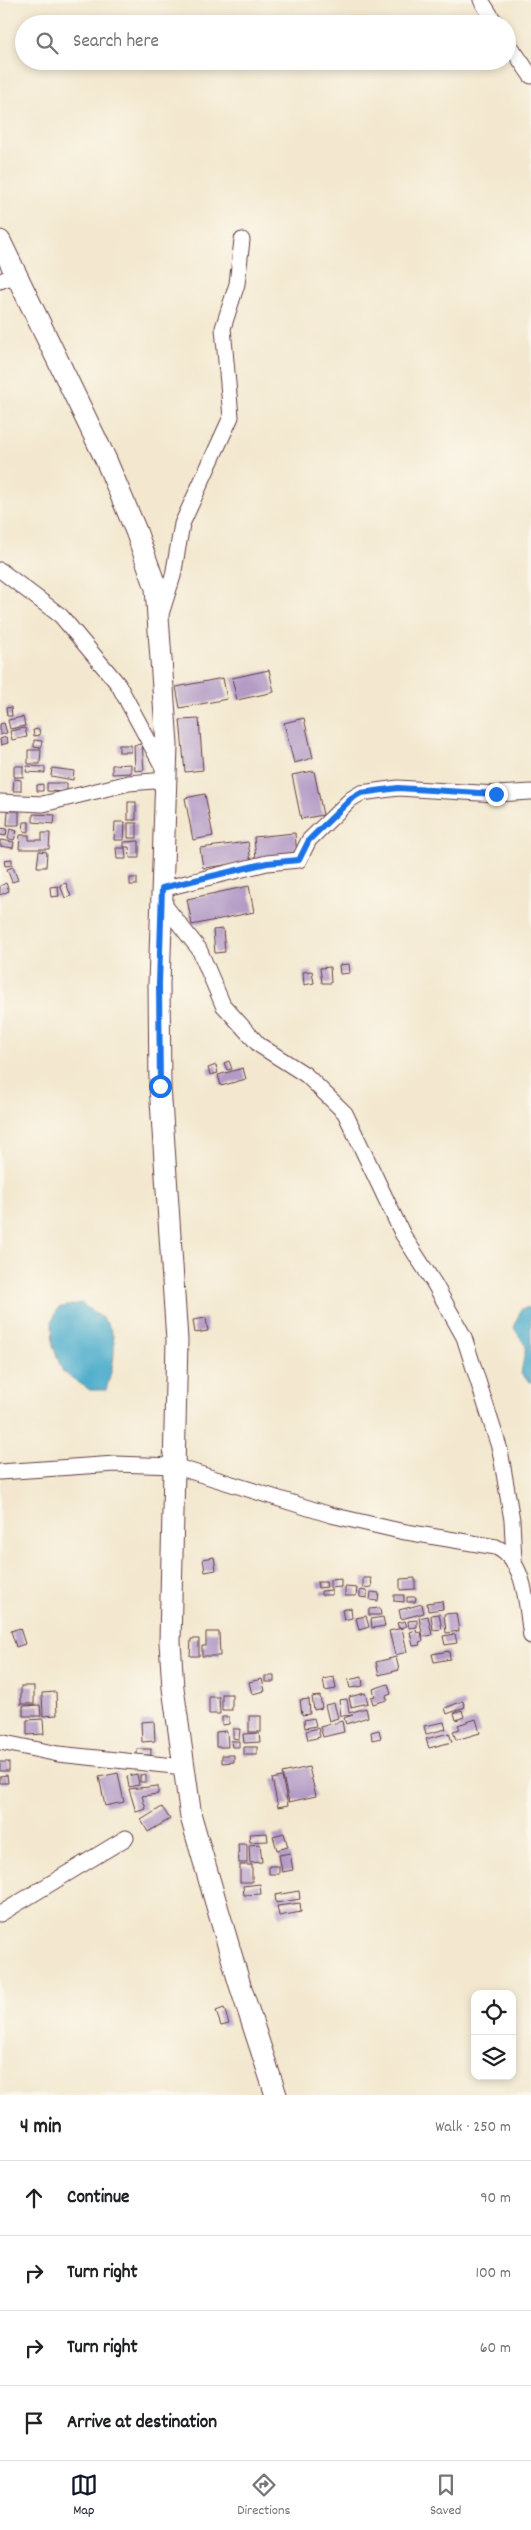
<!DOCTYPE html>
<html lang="en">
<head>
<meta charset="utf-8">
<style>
	body { margin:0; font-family:Dekko,sans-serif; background:#f2f2f2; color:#202124 }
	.controls { position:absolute; right:15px; bottom:15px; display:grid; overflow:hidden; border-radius:10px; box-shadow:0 2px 8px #0003 }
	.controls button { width:45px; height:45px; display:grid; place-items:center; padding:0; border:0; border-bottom:1px solid #e0e0e0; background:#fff; color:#202124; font:25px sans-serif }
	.stop { position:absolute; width:15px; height:15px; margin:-11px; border:4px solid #1a73e8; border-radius:50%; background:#fff }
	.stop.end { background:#1a73e8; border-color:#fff; box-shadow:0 1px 5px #0008 }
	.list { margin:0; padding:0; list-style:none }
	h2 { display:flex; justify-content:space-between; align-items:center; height:65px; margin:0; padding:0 20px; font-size:21px }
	h2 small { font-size:16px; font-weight:400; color:#757577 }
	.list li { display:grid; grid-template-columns:32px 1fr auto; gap:15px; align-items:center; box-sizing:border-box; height:75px; padding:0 20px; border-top:1px solid #e0e0e0 }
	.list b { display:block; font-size:19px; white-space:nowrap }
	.list em { font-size:16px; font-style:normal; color:#757577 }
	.icon { flex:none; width:28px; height:28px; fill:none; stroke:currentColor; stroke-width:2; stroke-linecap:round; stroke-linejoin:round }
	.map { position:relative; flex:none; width:531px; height:2095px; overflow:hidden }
	.search { position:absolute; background:#fff; box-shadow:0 2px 8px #0003; left:15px; right:15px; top:15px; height:55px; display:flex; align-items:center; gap:12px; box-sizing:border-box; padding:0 18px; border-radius:28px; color:#757577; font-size:19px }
	.sheet { height:365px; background:#fff }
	nav { display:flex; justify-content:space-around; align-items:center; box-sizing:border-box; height:70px; border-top:1px solid #e0e0e0; background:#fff; font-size:14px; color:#757577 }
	nav a { display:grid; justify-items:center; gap:2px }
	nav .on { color:#111827 }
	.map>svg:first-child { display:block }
</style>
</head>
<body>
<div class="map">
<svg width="531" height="2095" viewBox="0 0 531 2095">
	<rect width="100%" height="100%" fill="#fbf7ec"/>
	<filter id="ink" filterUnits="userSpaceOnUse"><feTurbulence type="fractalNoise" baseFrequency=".02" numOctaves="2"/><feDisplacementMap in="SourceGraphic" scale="10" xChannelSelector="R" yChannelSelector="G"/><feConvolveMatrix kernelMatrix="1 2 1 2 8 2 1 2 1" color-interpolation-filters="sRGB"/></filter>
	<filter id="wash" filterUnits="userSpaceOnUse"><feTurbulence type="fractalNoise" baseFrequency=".0096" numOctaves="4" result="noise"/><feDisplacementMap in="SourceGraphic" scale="20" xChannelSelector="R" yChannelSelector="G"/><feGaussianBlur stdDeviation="1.12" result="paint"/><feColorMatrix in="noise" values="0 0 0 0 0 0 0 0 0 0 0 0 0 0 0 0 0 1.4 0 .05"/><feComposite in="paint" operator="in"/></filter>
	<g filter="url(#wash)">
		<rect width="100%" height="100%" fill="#f3e8cf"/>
		<g fill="#4eadcc" stroke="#4c667c">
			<path d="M 81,1303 C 88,1309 100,1315 106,1322 C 121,1340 112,1370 106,1390 L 90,1390 L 63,1372 L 53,1346 L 52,1322 L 58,1308 Z"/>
			<path d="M 531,1307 L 531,1383 L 521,1374 L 526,1346 L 514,1328 L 521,1309 Z"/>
		</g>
		<g id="blocks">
			<g fill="#b39bc6">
				<path d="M 269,670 L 274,692 L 237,700 L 232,678 Z"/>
				<path d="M 223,678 L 227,699 L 180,708 L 176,687 Z"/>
				<path d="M 11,707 L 12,716 L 7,716 L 6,708 Z"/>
				<path d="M 23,717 L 25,726 L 10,729 L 8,720 Z"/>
				<path d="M 304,718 L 313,758 L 294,763 L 284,723 Z"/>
				<path d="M 199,719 L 203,770 L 185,772 L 180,720 Z"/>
				<path d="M 4,723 L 7,733 L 0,735 L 0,724 Z"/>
				<path d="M 25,728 L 27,737 L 12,740 L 10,731 Z"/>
				<path d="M 39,729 L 40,735 L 34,736 L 33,730 Z"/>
				<path d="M 6,737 L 8,743 L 1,745 L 0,739 Z"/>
				<path d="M 34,740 L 42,741 L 41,748 L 34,747 Z"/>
				<path d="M 142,744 L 144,770 L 135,771 L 134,745 Z"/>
				<rect x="119" y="745" width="12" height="7"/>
				<path d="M 28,750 L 41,750 L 40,764 L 28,764 Z"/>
				<path d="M 131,764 L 131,773 L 112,774 L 112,765 Z"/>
				<rect x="14" y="766" width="9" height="11"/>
				<path d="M 27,766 L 45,767 L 45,773 L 26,772 Z"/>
				<path d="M 52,768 L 74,771 L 73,780 L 51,776 Z"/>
				<path d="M 314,771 L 323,815 L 301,819 L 292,775 Z"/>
				<path d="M 14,779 L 21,780 L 21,791 L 13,791 Z"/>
				<path d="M 47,783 L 67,783 L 67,792 L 47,791 Z"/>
				<path d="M 43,784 L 43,791 L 37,791 L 37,785 Z"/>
				<path d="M 205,794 L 213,836 L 193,840 L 185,798 Z"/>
				<rect x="128" y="802" width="8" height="18"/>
				<path d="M 8,811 L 19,811 L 19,825 L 7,825 Z"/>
				<path d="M 33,814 L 55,815 L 54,824 L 33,822 Z"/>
				<path d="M 24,822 L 29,822 L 29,832 L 23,831 Z"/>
				<path d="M 115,822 L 125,822 L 124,840 L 114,840 Z"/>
				<rect x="128" y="823" width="9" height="15"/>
				<path d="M 0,828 L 7,829 L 6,836 L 0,835 Z"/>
				<path d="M 10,829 L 17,831 L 14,840 L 8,839 Z"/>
				<path d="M 42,833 L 50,833 L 49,849 L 19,849 L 20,835 L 29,835 L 29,840 L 42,840 Z"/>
				<path d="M 295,833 L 297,856 L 256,860 L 254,837 Z"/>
				<path d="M 0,840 L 14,842 L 13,848 L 0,846 Z"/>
				<path d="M 139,841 L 139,858 L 130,858 L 129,847 L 124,847 L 124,842 Z"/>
				<path d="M 248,842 L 251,862 L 203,868 L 200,848 Z"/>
				<path d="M 116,848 L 125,848 L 126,859 L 117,859 Z"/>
				<path d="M 39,851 L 47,852 L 46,867 L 37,867 Z"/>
				<path d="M 12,859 L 12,865 L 5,866 L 4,860 Z"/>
				<path d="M 13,867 L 18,880 L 12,882 L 7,869 Z"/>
				<rect x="130" y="878" width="7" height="7"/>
				<path d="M 6,883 L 9,891 L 0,895 L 0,886 Z"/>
				<path d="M 66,883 L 71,896 L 65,898 L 60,885 Z"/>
				<path d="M 58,886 L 59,896 L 51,897 L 50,887 Z"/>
				<path d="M 249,886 L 254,912 L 192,925 L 187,899 Z"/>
				<path d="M 223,929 L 225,952 L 215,953 L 213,930 Z"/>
				<path d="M 349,964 L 350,973 L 340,974 L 339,965 Z"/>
				<path d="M 330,967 L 331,983 L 322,983 L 320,968 Z"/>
				<path d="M 312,971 L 314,983 L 304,985 L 303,972 Z"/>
				<path d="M 229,1061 L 232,1069 L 227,1070 L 224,1063 Z"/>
				<path d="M 216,1065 L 218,1073 L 210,1075 L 208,1068 Z"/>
				<path d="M 243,1068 L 246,1079 L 221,1086 L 218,1075 Z"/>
				<path d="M 206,1318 L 208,1331 L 195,1333 L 193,1320 Z"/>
				<path d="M 214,1557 L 216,1570 L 205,1572 L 203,1559 Z"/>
				<path d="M 363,1578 L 371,1578 L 372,1587 L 363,1588 Z"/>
				<path d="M 415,1578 L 415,1589 L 400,1590 L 400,1579 Z"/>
				<path d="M 341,1579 L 341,1587 L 330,1588 L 330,1580 Z"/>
				<path d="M 317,1582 L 326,1582 L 327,1587 L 318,1588 Z"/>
				<path d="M 345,1587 L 357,1588 L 356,1596 L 345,1596 Z"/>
				<path d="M 332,1590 L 332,1595 L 321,1595 L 321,1591 Z"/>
				<path d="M 360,1590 L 367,1591 L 367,1598 L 360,1597 Z"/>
				<path d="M 371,1592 L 379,1593 L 378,1601 L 370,1600 Z"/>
				<path d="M 394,1595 L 404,1595 L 404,1602 L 394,1601 Z"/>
				<path d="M 407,1597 L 416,1597 L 415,1602 L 407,1602 Z"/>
				<path d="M 442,1601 L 443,1609 L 428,1611 L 427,1603 Z"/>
				<path d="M 422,1604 L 424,1613 L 401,1619 L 399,1610 Z"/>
				<path d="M 351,1608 L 352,1618 L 344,1620 L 342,1610 Z"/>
				<path d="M 380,1608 L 381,1615 L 369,1615 L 369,1609 Z"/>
				<path d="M 456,1613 L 459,1631 L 446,1633 L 444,1614 Z"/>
				<path d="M 439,1614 L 442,1629 L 433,1630 L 431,1615 Z"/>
				<path d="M 366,1616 L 369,1627 L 359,1630 L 356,1618 Z"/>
				<path d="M 428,1616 L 432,1635 L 423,1637 L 419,1618 Z"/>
				<path d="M 383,1617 L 385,1626 L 372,1628 L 371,1619 Z"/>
				<path d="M 417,1620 L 417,1627 L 409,1628 L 408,1621 Z"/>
				<path d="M 405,1621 L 407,1626 L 399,1628 L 397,1623 Z"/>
				<path d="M 20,1628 L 25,1644 L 16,1647 L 11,1631 Z"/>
				<path d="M 402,1628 L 407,1652 L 395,1655 L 389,1631 Z"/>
				<path d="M 416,1630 L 417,1633 L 421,1632 L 423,1641 L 419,1642 L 420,1645 L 413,1646 L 410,1632 Z"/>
				<path d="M 206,1632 L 219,1632 L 220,1656 L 202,1656 L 202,1646 L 206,1646 Z"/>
				<path d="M 455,1634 L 457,1643 L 445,1645 L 443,1636 Z"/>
				<path d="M 191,1639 L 199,1639 L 199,1656 L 190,1656 Z"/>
				<path d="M 449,1651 L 450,1659 L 434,1662 L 432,1654 Z"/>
				<path d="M 396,1657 L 399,1670 L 379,1675 L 376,1662 Z"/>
				<rect x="265" y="1676" width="9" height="6"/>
				<path d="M 334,1677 L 336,1689 L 325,1691 L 323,1679 Z"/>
				<path d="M 362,1677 L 363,1686 L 350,1688 L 348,1680 Z"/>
				<path d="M 262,1679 L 265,1691 L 252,1694 L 249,1682 Z"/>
				<path d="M 388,1684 L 391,1694 L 386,1696 L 387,1700 L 373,1704 L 371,1697 L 375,1696 L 373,1689 Z"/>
				<rect x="21" y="1686" width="13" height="18"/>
				<path d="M 56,1692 L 57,1715 L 43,1716 L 42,1693 Z"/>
				<path d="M 365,1693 L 368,1703 L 351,1707 L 349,1697 Z"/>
				<rect x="222" y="1694" width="10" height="16"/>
				<path d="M 320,1696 L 322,1708 L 314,1710 L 312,1697 Z"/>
				<path d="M 209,1697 L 219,1697 L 220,1714 L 209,1714 Z"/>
				<path d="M 309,1699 L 310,1714 L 302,1715 L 300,1700 Z"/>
				<path d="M 347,1699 L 349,1713 L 366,1708 L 368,1717 L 346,1724 L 344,1718 L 353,1715 L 341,1716 L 339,1700 Z"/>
				<path d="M 463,1701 L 465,1707 L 447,1714 L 445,1708 Z"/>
				<path d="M 334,1703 L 338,1718 L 329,1721 L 325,1705 Z"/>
				<path d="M 40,1705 L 41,1716 L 23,1716 L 23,1706 Z"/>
				<path d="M 462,1710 L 464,1717 L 456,1720 L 454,1713 Z"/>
				<rect x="249" y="1716" width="12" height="16"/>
				<path d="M 222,1717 L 229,1717 L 229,1724 L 222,1725 Z"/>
				<path d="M 314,1718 L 316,1726 L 305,1728 L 304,1720 Z"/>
				<path d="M 43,1719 L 44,1734 L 27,1735 L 27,1720 Z"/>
				<path d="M 476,1719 L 480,1733 L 456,1740 L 453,1731 L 460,1729 L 458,1725 Z"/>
				<path d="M 154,1721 L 155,1741 L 142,1742 L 141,1722 Z"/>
				<path d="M 342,1721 L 344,1732 L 323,1737 L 320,1727 Z"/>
				<path d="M 444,1722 L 446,1729 L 426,1734 L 424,1726 Z"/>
				<path d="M 318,1728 L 320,1737 L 308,1740 L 306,1731 Z"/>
				<path d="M 233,1729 L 240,1729 L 239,1739 L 233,1738 Z"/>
				<path d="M 379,1730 L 381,1738 L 372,1740 L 371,1732 Z"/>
				<path d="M 227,1731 L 228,1747 L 216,1747 L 216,1732 Z"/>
				<path d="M 259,1733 L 260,1742 L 244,1743 L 243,1734 Z"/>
				<path d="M 449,1733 L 452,1742 L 429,1748 L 426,1739 Z"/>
				<path d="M 231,1741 L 239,1741 L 239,1747 L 232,1747 Z"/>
				<rect x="244" y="1747" width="13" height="8"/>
				<rect x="137" y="1749" width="14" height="6"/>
				<path d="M 222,1755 L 234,1755 L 234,1762 L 222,1763 Z"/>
				<rect x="0" y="1762" width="9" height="9"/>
				<path d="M 309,1767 L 316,1796 L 289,1802 L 282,1773 Z"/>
				<path d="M 118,1773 L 124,1802 L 105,1806 L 99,1777 Z"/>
				<path d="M 137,1774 L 139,1785 L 129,1787 L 127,1776 Z"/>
				<path d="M 146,1774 L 146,1782 L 140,1782 L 140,1775 Z"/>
				<path d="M 7,1775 L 8,1783 L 0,1783 L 0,1776 Z"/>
				<path d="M 282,1777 L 288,1805 L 278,1807 L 272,1779 Z"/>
				<path d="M 158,1786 L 158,1794 L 142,1796 L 146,1809 L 136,1812 L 129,1789 Z"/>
				<path d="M 162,1807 L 170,1819 L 148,1832 L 141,1820 Z"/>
				<path d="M 267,1833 L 268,1841 L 250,1842 L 249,1834 Z"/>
				<path d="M 284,1833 L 288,1847 L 277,1850 L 273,1836 Z"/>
				<path d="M 238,1844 L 247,1844 L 247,1863 L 239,1863 Z"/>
				<path d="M 260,1844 L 262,1862 L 250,1863 L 249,1845 Z"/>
				<path d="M 290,1853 L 293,1870 L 282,1872 L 279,1855 Z"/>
				<rect x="240" y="1865" width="12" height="17"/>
				<rect x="269" y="1866" width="10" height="8"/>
				<path d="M 260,1884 L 261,1894 L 244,1895 L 243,1886 Z"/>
				<path d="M 299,1891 L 300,1899 L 276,1903 L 275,1895 Z"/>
				<path d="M 300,1903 L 301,1912 L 279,1916 L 277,1906 Z"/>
				<path d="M 224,2008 L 229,2024 L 221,2026 L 216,2011 Z"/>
			</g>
		</g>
	</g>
	<g filter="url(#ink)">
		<use href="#blocks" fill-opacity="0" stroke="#633d44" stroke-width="1"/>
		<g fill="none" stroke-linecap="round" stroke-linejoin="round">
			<g stroke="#633d44" stroke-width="17">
				<g id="street">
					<path d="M 481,0 L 496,24"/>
					<path d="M 507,41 L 531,76"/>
					<path d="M 0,281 L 17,275"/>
					<path d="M 0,570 L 61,616 L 118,684 L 166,773"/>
					<path d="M 161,614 L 173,576 L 182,524 L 231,417 L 223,328 L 237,284 L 242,240"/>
					<path d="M 0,802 L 43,804 L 129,783 L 166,780"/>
					<path d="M 162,889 L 267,863 L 299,860 L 309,840 L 351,799 L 361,793 L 398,788 L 496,794 L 531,792"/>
					<path d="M 162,902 L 199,949 L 223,1005 L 259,1045 L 306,1075 L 345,1113 L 403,1235 L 434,1283 L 464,1337 L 500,1450 L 512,1520 L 514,1561"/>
					<path d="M 0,1472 L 115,1464 L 174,1466 L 331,1515 L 400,1531 L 496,1547 C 527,1562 526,1606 531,1636"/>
					<path d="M 0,1742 L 58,1754 L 184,1767"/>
					<path d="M 0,1914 L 126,1838"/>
				</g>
			</g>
			<g stroke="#633d44" stroke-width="23">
				<path id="secondary" d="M 0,241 L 106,460 L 136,531 L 156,588 L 167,745 L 159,984 L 160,1086 L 177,1340 L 170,1642 L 173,1688 L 191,1817 L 239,1982 L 276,2095"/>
			</g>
			<use href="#street" stroke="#fff" stroke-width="15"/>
			<use href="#secondary" stroke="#fff" stroke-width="21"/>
		</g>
	</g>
	<g fill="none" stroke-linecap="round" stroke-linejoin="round" filter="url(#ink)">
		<path stroke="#1a73e8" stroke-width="6" d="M 160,1086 L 159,984 L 162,888 L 267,863 L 299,860 L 309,840 L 351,799 L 361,793 L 398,788 L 496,794"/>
	</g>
</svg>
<div class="controls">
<button><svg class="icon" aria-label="locate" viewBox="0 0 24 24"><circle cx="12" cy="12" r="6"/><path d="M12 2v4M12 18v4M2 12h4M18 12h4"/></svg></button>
<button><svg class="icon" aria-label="layers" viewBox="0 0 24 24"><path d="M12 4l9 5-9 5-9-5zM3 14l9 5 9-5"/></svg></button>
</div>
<div class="stop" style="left:160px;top:1086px"></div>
<div class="stop end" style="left:496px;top:794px"></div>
<div class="search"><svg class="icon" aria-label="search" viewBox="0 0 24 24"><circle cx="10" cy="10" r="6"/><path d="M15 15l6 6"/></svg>Search here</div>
</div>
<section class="sheet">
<h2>4 min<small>Walk · 250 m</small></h2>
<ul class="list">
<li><svg class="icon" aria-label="ahead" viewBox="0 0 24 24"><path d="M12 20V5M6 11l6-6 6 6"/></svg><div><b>Continue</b></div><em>90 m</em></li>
<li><svg class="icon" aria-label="right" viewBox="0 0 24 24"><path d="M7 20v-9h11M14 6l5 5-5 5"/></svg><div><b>Turn right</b></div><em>100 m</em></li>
<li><svg class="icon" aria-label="right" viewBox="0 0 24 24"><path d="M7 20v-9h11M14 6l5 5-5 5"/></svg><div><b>Turn right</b></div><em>60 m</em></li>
<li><svg class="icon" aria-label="arrive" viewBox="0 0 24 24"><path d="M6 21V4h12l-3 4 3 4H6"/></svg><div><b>Arrive at destination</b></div></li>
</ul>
</section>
<nav>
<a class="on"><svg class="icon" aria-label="map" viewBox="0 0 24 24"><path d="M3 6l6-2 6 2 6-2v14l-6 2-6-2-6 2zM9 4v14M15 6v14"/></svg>Map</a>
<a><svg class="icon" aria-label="directions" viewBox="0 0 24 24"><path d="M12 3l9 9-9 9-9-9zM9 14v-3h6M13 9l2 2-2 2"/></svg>Directions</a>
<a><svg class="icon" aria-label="saved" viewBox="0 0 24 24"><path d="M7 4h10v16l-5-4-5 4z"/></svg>Saved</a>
</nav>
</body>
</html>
